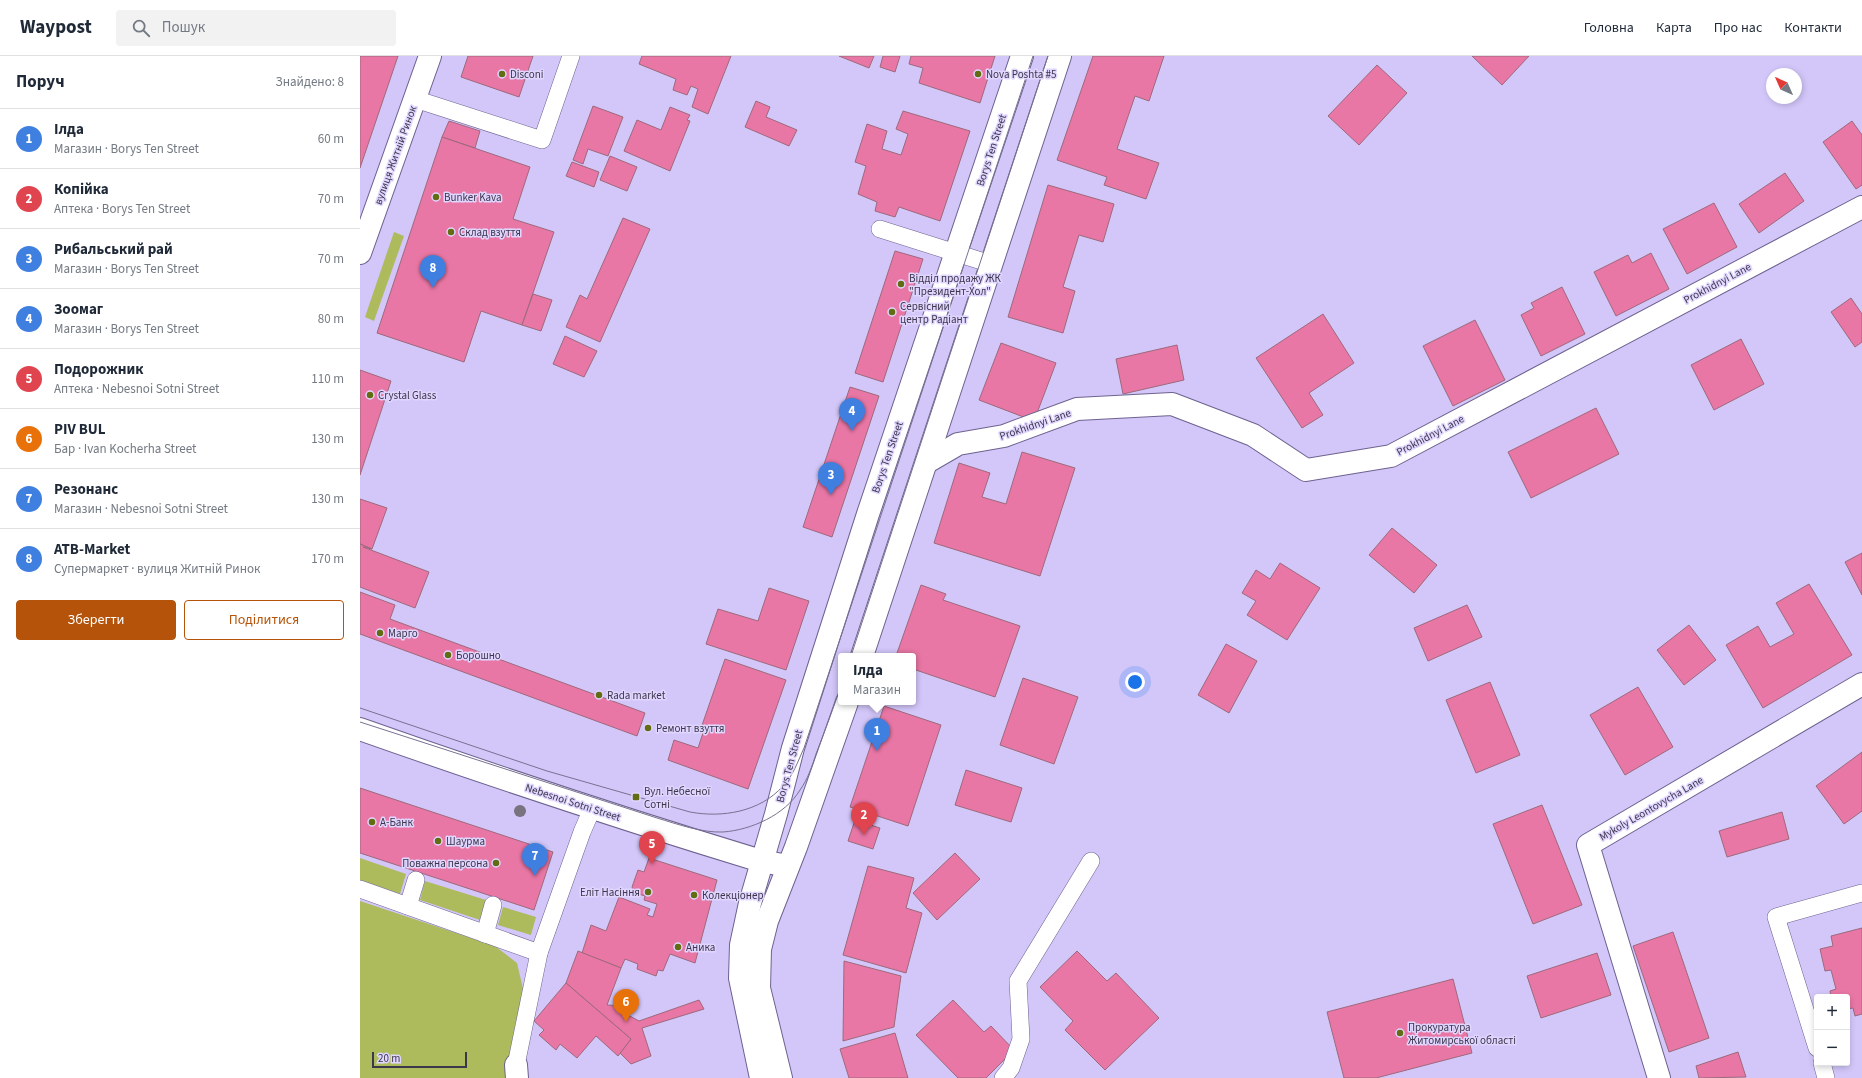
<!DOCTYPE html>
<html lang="uk">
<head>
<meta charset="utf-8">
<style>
	body { margin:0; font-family:"Source Sans 3",sans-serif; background:#f2f2f3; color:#1f2937 }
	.controls { position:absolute; right:12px; bottom:12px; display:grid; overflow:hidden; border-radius:4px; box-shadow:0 2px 6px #0003 }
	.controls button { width:36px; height:36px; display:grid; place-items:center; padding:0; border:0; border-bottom:1px solid #e0e1e3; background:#fff; color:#1f2937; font:20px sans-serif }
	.compass { position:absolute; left:1406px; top:12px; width:36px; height:36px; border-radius:50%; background:#fff; box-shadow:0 2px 6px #0003; rotate:315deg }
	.scale { position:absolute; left:12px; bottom:10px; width:95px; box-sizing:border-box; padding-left:4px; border:2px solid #3c374b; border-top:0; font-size:11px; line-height:14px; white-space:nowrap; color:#3c374b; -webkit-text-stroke:3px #e0d6ff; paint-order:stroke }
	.you { position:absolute; left:775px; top:626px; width:14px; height:14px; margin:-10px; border:3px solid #fff; border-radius:50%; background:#1a73e8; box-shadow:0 0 0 6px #1a73e833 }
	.badge { display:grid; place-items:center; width:26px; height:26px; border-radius:50%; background:#b45309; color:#fff; font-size:13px; font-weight:700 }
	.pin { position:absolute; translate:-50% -33px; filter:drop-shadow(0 1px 2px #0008) }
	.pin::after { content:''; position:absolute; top:21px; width:14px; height:12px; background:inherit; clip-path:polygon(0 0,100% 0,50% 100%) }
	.popup { position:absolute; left:478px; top:597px; width:78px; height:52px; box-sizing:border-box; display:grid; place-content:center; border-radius:4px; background:#fff; filter:drop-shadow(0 1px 3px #0005); font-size:13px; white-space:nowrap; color:#747a83 }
	.popup b { font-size:15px; color:#1f2937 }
	.popup::after { content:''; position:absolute; left:50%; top:100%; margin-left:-8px; border:8px solid transparent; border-top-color:#fff }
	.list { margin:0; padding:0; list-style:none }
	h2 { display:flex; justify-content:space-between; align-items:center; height:52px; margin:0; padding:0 16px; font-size:17px }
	h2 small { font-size:13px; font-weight:400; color:#747a83 }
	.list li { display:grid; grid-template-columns:26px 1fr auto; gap:12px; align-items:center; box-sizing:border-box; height:60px; padding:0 16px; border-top:1px solid #e0e1e3 }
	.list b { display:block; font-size:15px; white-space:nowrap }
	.list p { margin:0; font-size:13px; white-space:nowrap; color:#747a83 }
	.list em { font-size:13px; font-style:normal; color:#747a83 }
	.actions { display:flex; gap:8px; padding:12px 16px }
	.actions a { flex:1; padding:9px 0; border:1px solid #b45309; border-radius:4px; text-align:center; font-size:14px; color:#b45309 }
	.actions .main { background:#b45309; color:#fff }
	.icon { flex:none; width:22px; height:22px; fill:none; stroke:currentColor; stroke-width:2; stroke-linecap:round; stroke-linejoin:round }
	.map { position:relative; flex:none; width:1502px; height:1022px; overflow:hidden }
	header { display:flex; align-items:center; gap:24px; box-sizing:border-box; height:56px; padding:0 20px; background:#fff; border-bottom:1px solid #e0e1e3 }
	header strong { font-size:19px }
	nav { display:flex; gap:22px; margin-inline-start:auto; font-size:14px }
	.search { width:280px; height:36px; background:#f2f2f3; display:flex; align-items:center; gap:10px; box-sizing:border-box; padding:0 14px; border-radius:4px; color:#747a83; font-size:15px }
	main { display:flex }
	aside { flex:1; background:#fff }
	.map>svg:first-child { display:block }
</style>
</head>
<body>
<header>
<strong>Waypost</strong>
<div class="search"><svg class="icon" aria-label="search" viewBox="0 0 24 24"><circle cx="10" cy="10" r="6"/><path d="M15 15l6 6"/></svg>Пошук</div>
<nav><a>Головна</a><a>Карта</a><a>Про нас</a><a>Контакти</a></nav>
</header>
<main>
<aside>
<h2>Поруч<small>Знайдено: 8</small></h2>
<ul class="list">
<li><span class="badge" style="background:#3f7fe0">1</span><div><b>Ілда</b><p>Магазин · Borys Ten Street</p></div><em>60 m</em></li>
<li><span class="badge" style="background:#e0444e">2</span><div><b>Копійка</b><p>Аптека · Borys Ten Street</p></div><em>70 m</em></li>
<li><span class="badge" style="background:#3f7fe0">3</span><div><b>Рибальський рай</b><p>Магазин · Borys Ten Street</p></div><em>70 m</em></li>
<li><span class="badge" style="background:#3f7fe0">4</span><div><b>Зоомаг</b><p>Магазин · Borys Ten Street</p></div><em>80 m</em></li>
<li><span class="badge" style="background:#e0444e">5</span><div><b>Подорожник</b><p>Аптека · Nebesnoi Sotni Street</p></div><em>110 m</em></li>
<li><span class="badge" style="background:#e8710a">6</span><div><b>PIV BUL</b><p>Бар · Ivan Kocherha Street</p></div><em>130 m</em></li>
<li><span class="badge" style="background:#3f7fe0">7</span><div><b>Резонанс</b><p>Магазин · Nebesnoi Sotni Street</p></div><em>130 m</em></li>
<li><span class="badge" style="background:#3f7fe0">8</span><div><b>ATB-Market</b><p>Супермаркет · вулиця Житній Ринок</p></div><em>170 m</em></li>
</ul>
<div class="actions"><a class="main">Зберегти</a><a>Поділитися</a></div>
</aside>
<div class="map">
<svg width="1502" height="1022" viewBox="0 0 1502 1022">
	<rect width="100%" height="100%" fill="#d3c7fa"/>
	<g fill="#adbb5d">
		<path d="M 34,176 L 44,180 L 14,265 L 5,261 Z"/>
		<path d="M 0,802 L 46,818 L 40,838 L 0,824 Z"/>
		<path d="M 65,825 L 126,844 L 120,864 L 60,844 Z"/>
		<path d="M 0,845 L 135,890 L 157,907 L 165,941 L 147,1022 L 0,1022 Z"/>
		<path d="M 143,851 L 176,861 L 171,879 L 138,869 Z"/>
	</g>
	<g fill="#e977a5" stroke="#9d697c">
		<path d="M 0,0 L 38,0 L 0,112 Z"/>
		<path d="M 108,0 L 173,0 L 159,41 L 101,21 Z"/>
		<path d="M 282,0 L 371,0 L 348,58 L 332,51 L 338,33 L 331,30 L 327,39 L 313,34 L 316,23 L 279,8 Z"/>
		<path d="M 479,0 L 514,0 L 509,12 Z"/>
		<path d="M 523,0 L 540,0 L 535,16 L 520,11 Z"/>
		<path d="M 551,0 L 635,0 L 620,47 L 559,27 L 563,12 L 549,8 Z"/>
		<path d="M 733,0 L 804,0 L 789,45 L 775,40 L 757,93 L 799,107 L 786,143 L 744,129 L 747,121 L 697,104 Z"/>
		<path d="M 1112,0 L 1169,0 L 1142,29 Z"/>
		<path d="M 1017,9 L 1047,37 L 999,89 L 968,60 Z"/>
		<path d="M 396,45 L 410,51 L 406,61 L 437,74 L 429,90 L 385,71 Z"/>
		<path d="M 233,50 L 263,61 L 248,100 L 228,93 L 223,108 L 213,104 Z"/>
		<path d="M 310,51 L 330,59 L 327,64 L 330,65 L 310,115 L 264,95 L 277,64 L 301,74 Z"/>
		<path d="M 543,55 L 610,75 L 580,165 L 539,151 L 535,161 L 515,155 L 517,146 L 498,138 L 506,110 L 495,106 L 507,68 L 527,75 L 522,93 L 541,99 L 548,78 L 536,73 Z"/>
		<path d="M 89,65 L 120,75 L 115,92 L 82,81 Z"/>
		<path d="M 1492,65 L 1502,79 L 1502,129 L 1496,133 L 1463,86 Z"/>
		<path d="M 82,81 L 170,111 L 153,163 L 194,176 L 162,269 L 121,255 L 104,306 L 17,277 Z"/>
		<path d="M 250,100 L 277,111 L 267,135 L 240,124 Z"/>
		<path d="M 212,106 L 239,116 L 234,131 L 206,120 Z"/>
		<path d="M 1425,117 L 1444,145 L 1399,177 L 1379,148 Z"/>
		<path d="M 688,129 L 754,148 L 743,186 L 719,179 L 703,231 L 715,235 L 703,277 L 648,261 Z"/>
		<path d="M 1354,147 L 1377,191 L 1327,218 L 1303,173 Z"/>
		<path d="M 263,162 L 290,173 L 240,286 L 206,271 L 220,239 L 227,243 Z"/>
		<path d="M 535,195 L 563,203 L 523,326 L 495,317 Z"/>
		<path d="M 1291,197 L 1309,233 L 1256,260 L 1234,216 L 1268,199 L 1272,207 Z"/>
		<path d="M 1202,231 L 1225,278 L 1181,300 L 1161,259 L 1174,252 L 1171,247 Z"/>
		<path d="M 173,238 L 192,244 L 181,275 L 162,269 Z"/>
		<path d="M 1491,242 L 1502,258 L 1502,286 L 1495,291 L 1471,256 Z"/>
		<path d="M 963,258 L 994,307 L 949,337 L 963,359 L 942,372 L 896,302 Z"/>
		<path d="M 1115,264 L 1145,324 L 1093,350 L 1063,290 Z"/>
		<path d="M 205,280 L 237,295 L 224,321 L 193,308 Z"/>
		<path d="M 1381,283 L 1404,328 L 1354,354 L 1331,309 Z"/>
		<path d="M 641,287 L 696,307 L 674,365 L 619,344 Z"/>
		<path d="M 817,289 L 824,324 L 763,338 L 756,303 Z"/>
		<path d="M 0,314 L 31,325 L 0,419 Z"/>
		<path d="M 490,331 L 519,340 L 472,481 L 443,471 Z"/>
		<path d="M 1236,352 L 1259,398 L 1171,442 L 1148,396 Z"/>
		<path d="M 662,396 L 715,412 L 680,520 L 574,487 L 599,407 L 630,417 L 622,441 L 646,448 Z"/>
		<path d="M 0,443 L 27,452 L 12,493 L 0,488 Z"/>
		<path d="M 1032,472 L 1077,509 L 1054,537 L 1009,499 Z"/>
		<path d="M 0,488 L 12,493 L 3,491 L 69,516 L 55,552 L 0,531 Z"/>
		<path d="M 1502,497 L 1502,539 L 1485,506 Z"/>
		<path d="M 920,507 L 960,532 L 927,584 L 887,559 L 896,545 L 882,537 L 896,514 L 910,523 Z"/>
		<path d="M 1449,528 L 1492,599 L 1403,652 L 1366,589 L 1398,570 L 1410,591 L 1434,578 L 1416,547 Z"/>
		<path d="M 561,529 L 586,538 L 583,544 L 660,570 L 635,641 L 553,613 L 553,600 L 536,600 Z"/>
		<path d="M 409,532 L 449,545 L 426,614 L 346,588 L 358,553 L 398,565 Z"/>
		<path d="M 0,536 L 35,549 L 30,563 L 285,657 L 277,680 L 0,578 Z"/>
		<path d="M 1107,549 L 1122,581 L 1068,605 L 1054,572 Z"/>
		<path d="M 1329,569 L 1356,604 L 1324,629 L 1297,594 Z"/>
		<path d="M 866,588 L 897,605 L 869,657 L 838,639 Z"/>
		<path d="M 365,603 L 426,624 L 388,733 L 308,704 L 314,684 L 338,692 L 343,677 L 340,675 Z"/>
		<path d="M 663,622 L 718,641 L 694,708 L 640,689 Z"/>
		<path d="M 1130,626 L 1160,699 L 1116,717 L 1086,644 Z"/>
		<path d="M 1278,631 L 1313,691 L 1265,719 L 1230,659 Z"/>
		<path d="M 524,650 L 581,669 L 548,770 L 490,751 Z"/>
		<path d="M 1502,696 L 1502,755 L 1484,768 L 1456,730 Z"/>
		<path d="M 606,714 L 662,732 L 651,766 L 595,749 Z"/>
		<path d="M 0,732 L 193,796 L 174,854 L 0,797 Z"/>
		<path d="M 1182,749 L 1222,849 L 1173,868 L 1133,768 Z"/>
		<path d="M 1422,756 L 1429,783 L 1367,801 L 1359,775 Z"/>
		<path d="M 495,764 L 520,772 L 513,793 L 488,785 Z"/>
		<path d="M 595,797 L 620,823 L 577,864 L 553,837 Z"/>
		<path d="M 289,802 L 357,824 L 335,907 L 310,898 L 303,915 L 298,914 L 296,920 L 277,913 L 278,908 L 265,903 L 261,912 L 222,897 L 231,869 L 246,875 L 259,841 L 290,853 L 287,859 L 293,861 L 297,848 L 284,844 L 285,840 L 275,837 L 272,831 L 278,814 L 284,816 Z"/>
		<path d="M 508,810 L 554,822 L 546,852 L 562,857 L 546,917 L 483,899 Z"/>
		<path d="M 1502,872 L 1502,958 L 1495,960 L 1493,952 L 1487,953 L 1487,941 L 1471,941 L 1470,935 L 1476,933 L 1471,914 L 1465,915 L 1460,893 L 1473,890 L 1471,880 Z"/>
		<path d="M 1313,876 L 1349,982 L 1309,996 L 1273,890 Z"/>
		<path d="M 218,895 L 261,912 L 247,949 L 265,950 L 266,958 L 279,965 L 339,944 L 344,953 L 282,972 L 291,1000 L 271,1008 L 260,997 L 271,983 L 206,927 Z"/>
		<path d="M 717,895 L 747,925 L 756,917 L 799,962 L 745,1014 L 705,974 L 713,965 L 680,931 Z"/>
		<path d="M 1237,897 L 1251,939 L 1181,962 L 1167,920 Z"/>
		<path d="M 484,905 L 541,920 L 534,971 L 483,985 Z"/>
		<path d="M 1093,923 L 1112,997 L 1016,1022 L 984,1022 L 967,956 Z"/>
		<path d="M 206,927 L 271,983 L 258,1000 L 236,980 L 217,1002 L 200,988 L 196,994 L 179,979 L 184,974 L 174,965 Z"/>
		<path d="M 593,944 L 624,976 L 631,970 L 654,994 L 626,1022 L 598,1022 L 556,979 Z"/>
		<path d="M 535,977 L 548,1022 L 489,1022 L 480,993 Z"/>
		<path d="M 1378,996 L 1386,1021 L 1339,1022 L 1336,1010 Z"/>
	</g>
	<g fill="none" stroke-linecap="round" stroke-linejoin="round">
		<g stroke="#6e628f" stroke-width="18">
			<g id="service">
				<path d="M 55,43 L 182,84 L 211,0"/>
				<path d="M 520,173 L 631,208"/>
				<path d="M 0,833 L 179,897 L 222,776 L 232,753"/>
				<path d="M 48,850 L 56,824"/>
				<path d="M 125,878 L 133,849"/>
				<path d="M 1457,992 L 1416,861 L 1502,837"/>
				<path d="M 1462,1007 L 1466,1022"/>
				<path d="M 156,1009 L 179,897"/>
				<path d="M 643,1022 L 651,1012 L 661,983 L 658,925 L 731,805"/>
			</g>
		</g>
		<g stroke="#6e628f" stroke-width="24">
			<path id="pedestrian" d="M 156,1009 L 157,1022"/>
		</g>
		<g stroke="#6e628f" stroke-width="24">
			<g id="minor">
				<path d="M 0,197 L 70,0"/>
				<path d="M 567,406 L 598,388 L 644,380 L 717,353 L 812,348 L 893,379 L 946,414 L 1031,400 L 1502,151"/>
				<path d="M 1299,1022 L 1228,789 L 1502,628"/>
			</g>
		</g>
		<g stroke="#6e628f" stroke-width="24">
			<g id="tertiary">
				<path d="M 502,600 L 700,0"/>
				<path d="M 0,673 C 133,720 266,764 401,805 L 428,810"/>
				<path d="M 401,1022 L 380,922 L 381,889 L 390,847 L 416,758 L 433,692 L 508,458 L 662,0"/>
				<path d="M 421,1022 L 399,932 L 400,893 L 407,865 L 436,791 L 487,646"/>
			</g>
		</g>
		<use href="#service" stroke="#fff" stroke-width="17"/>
		<use href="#pedestrian" stroke="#fff" stroke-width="22"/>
		<use href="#minor" stroke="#fff" stroke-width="22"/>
		<use href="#tertiary" stroke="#fff" stroke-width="22"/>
		<g stroke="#787191" stroke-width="1">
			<path d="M 491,600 L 688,0"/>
			<path d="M 0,652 L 187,715 L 330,756 C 362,762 400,756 423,730 C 433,720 438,705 444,692 L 673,0"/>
			<path d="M 0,666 L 297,762 C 317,768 342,777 363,776 C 391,774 425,759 440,734 C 448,723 452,710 456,698 C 465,675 473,653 481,630"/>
		</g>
	</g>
	<circle fill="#77737f" cx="160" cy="755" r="6"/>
	<g fill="#626c12" stroke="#e0d6ff" stroke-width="1.5">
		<circle cx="142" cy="18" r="4"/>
		<circle cx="618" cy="18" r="4"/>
		<circle cx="76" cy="141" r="4"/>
		<circle cx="91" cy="176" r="4"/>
		<circle cx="541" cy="228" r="4"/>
		<circle cx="532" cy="256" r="4"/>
		<circle cx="10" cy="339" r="4"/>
		<circle cx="20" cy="577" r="4"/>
		<circle cx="88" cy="599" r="4"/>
		<circle cx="239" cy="639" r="4"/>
		<circle cx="288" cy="672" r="4"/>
		<rect x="272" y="737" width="8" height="8" rx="2"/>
		<circle cx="12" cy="766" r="4"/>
		<circle cx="78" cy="785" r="4"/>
		<circle cx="136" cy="807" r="4"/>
		<circle cx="288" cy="836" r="4"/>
		<circle cx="334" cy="839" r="4"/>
		<circle cx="318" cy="891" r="4"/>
		<circle cx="1040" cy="977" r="4"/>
	</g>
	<g text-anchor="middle" stroke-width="3" stroke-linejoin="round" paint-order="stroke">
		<g font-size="11" fill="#3c374b" stroke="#e0d6ff" text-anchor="start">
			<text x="150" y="22">Disconi</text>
			<text x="626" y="22">Nova Poshta #5</text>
			<text x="84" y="145">Bunker Kava</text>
			<text x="99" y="180">Склад взуття</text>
			<text x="549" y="226">Відділ продажу ЖК<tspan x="549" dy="13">"Президент-Хол"</tspan></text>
			<text x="540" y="254">Сервісний<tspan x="540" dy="13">центр Радіант</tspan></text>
			<text x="18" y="343">Crystal Glass</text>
			<text x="28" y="581">Марго</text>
			<text x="96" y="603">Борошно</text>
			<text x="247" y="643">Rada market</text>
			<text x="296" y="676">Ремонт взуття</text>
			<text x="284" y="739">Вул. Небесної<tspan x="284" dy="13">Сотні</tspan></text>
			<text x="20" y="770">А-Банк</text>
			<text x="86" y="789">Шаурма</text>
			<text x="128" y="811" text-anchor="end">Поважна персона</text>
			<text x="280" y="840" text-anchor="end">Еліт Насіння</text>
			<text x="342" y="843">Колекціонер</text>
			<text x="326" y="895">Аника</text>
			<text x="1048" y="975">Прокуратура<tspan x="1048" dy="13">Житомирської області</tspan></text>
		</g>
		<g font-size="11" fill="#3c374b" stroke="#e0d6ff">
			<text transform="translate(631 94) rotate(-72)" y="4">Borys Ten Street</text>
			<text transform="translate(35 99) rotate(-70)" y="4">вулиця Житній Ринок</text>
			<text transform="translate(1357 227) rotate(-28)" y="4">Prokhidnyi Lane</text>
			<text transform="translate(675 368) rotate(-19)" y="4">Prokhidnyi Lane</text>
			<text transform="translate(1070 379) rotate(-28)" y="4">Prokhidnyi Lane</text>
			<text transform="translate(527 401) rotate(-71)" y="4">Borys Ten Street</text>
			<text transform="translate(429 710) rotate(-75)" y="4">Borys Ten Street</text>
			<text transform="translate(213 746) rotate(18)" y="4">Nebesnoi Sotni Street</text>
			<text transform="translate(1291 752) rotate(-30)" y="4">Mykoly Leontovycha Lane</text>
		</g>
	</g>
</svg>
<div class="controls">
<button>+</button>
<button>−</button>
</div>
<svg class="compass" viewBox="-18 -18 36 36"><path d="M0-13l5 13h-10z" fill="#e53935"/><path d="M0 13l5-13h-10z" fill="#747a83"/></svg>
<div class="scale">20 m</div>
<div class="you"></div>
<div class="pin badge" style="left:517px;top:695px;background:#3f7fe0">1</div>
<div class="popup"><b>Ілда</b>Магазин</div>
<div class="pin badge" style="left:504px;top:779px;background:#e0444e">2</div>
<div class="pin badge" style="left:471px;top:439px;background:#3f7fe0">3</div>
<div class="pin badge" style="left:492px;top:375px;background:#3f7fe0">4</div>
<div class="pin badge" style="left:292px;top:808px;background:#e0444e">5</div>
<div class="pin badge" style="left:266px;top:966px;background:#e8710a">6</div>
<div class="pin badge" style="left:175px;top:820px;background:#3f7fe0">7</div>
<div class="pin badge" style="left:73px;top:232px;background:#3f7fe0">8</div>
</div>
</main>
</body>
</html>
